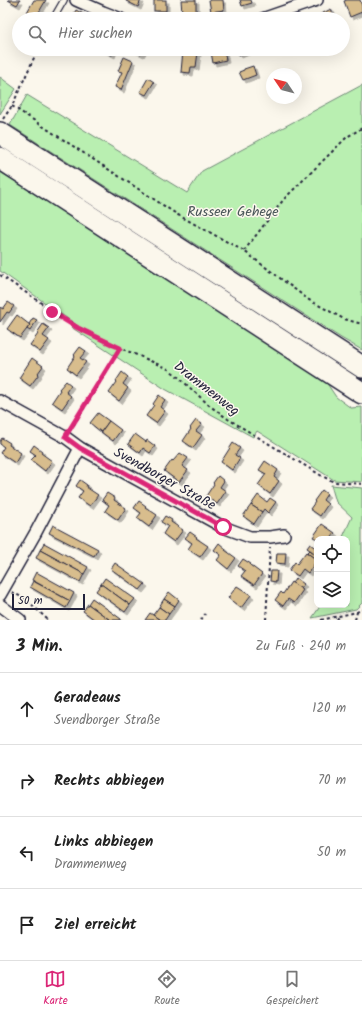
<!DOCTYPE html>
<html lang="de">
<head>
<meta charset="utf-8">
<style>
	body { margin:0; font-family:Kalam,sans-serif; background:#f6f6f6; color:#222 }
	.controls { position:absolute; right:12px; bottom:12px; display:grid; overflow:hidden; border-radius:8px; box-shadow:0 4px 16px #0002 }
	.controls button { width:36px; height:36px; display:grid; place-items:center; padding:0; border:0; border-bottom:1px solid #e0e0e0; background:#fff; color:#222; font:20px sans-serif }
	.compass { position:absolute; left:266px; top:68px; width:36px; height:36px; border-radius:50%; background:#fff; box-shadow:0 4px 16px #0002; rotate:305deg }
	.scale { position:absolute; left:12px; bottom:10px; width:73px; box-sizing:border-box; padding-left:4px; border:2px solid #22223b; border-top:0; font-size:11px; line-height:14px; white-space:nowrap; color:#22223b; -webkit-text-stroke:3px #fbf7ec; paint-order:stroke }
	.stop { position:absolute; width:12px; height:12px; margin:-9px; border:3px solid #db2777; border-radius:50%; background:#fff }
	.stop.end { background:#db2777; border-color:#fff; box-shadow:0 1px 4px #0008 }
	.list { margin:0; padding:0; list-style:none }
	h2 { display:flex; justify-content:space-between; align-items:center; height:52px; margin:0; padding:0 16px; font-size:17px }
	h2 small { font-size:13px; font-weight:400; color:#767676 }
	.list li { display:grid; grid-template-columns:26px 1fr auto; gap:12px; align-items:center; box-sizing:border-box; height:72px; padding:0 16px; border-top:1px solid #e0e0e0 }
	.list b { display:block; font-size:15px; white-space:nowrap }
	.list p { margin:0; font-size:13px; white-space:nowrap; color:#767676 }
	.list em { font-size:13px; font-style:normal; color:#767676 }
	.icon { flex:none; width:22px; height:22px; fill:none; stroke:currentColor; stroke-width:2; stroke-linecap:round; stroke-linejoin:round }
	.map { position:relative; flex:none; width:362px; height:620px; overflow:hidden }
	.search { position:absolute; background:#fff; box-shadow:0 4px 16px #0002; left:12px; right:12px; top:12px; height:44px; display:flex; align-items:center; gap:10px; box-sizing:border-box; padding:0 14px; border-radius:22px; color:#767676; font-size:15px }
	.sheet { height:340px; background:#fff }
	nav { display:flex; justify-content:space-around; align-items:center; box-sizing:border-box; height:56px; border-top:1px solid #e0e0e0; background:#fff; font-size:11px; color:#767676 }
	nav a { display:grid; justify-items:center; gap:2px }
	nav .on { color:#db2777 }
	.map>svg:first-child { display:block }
</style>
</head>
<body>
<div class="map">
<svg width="362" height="620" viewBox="0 0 362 620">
	<defs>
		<filter id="shadow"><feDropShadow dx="3" dy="3" stdDeviation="0" flood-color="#0004"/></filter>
	</defs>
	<rect width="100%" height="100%" fill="#fbf7ec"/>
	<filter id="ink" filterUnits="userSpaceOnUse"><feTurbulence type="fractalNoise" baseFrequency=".025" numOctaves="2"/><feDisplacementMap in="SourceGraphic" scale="8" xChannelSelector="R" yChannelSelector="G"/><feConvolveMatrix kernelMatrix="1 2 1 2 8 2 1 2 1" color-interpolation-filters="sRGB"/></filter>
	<g filter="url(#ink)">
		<g fill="#b9efb1" stroke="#6e8876">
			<path d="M 0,77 L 16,89 L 0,114 Z"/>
			<path d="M 362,85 L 362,350 L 341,338 L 10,125 L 27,95 L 187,193 L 202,171 Z"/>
			<path d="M 0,172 L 164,275 L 326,382 L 336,397 L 351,408 L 362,407 L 362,482 L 334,480 L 257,431 L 253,437 L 165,389 L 71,327 L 75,324 L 0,271 Z"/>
			<path d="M 331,485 L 362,488 L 362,603 L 356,609 L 312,618 L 321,605 L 347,605 L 347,539 L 342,539 L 352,517 L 336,502 Z"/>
		</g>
		<g fill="#d8bd8d" stroke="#22223b" filter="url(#shadow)">
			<path d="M 8,0 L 20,0 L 17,5 Z"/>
			<path d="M 34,0 L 46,0 L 35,19 L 23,19 Z"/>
			<path d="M 126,0 L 141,0 L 138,7 L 126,1 Z"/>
			<rect x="154" y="0" width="12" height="11"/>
			<path d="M 181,0 L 196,0 L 196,12 L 182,13 Z"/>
			<path d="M 209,0 L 223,0 L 224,10 L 211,12 Z"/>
			<path d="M 240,0 L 251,0 L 252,3 L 242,6 Z"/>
			<path d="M 347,0 L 360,0 L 362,6 L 362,12 L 350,17 L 344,1 Z"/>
			<path d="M 331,9 L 335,18 L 332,19 L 319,19 L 317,16 Z"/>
			<path d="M 76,10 L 91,18 L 91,19 L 71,19 Z"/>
			<path d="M 100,49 L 114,49 L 112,55 Z"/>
			<path d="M 130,49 L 144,49 L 141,54 Z"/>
			<path d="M 224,49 L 226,60 L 213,63 L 211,52 Z"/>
			<path d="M 236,49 L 253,49 L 239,55 Z"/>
			<path d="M 183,50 L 198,52 L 196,67 L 191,67 L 190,73 L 181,72 Z"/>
			<path d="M 124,57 L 133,61 L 121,90 L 115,87 L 122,72 L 118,71 Z"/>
			<path d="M 253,66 L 256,75 L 243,80 L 239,72 L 244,70 L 244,69 Z"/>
			<path d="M 148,78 L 154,82 L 146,95 L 140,92 Z"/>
			<path d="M 8,302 L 14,306 L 9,313 L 7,312 L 0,322 L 0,307 L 3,309 Z"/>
			<path d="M 17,315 L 30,325 L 20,338 L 7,329 Z"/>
			<path d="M 33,318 L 37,320 L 30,331 L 27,329 L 30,325 L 29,324 Z"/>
			<path d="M 43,324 L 49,328 L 43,336 L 49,340 L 40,352 L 30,345 L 38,334 L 37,333 Z"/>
			<path d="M 80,347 L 86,351 L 80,358 L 86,362 L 76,375 L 67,368 L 75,356 L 74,355 Z"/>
			<path d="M 32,358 L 43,366 L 38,373 L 39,374 L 30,386 L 19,378 Z"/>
			<path d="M 122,372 L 128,377 L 123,384 L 128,388 L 119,401 L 109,393 L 117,382 L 116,381 Z"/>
			<path d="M 66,381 L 71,385 L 66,392 L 71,396 L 62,409 L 52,402 L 60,390 L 59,389 Z"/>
			<path d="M 159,395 L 165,400 L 160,407 L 165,411 L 156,423 L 146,416 L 154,405 L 153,404 Z"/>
			<path d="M 98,413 L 109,421 L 101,432 L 90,423 Z"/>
			<path d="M 196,420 L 202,424 L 196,431 L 202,435 L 193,448 L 183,441 L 191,429 L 190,428 Z"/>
			<path d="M 109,421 L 121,430 L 113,441 L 101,432 Z"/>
			<path d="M 135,434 L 146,442 L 147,440 L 155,446 L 150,453 L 143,448 L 140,453 L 128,444 Z"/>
			<path d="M 2,438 L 10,443 L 9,445 L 21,453 L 15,463 L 0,453 L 4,447 L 0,444 L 0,441 Z"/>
			<path d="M 233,443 L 240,448 L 235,455 L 240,458 L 232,470 L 221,462 Z"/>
			<path d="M 34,445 L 42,451 L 41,453 L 52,461 L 45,471 L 31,460 L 36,455 L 30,451 Z"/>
			<path d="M 180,453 L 188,458 L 182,466 L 188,470 L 179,482 L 164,471 L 172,460 L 173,461 Z"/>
			<path d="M 265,461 L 278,470 L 274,477 L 279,481 L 270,494 L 258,485 L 266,474 L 259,470 Z"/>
			<path d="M 218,476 L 224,481 L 220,487 L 226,491 L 217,504 L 206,496 L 214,484 L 213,483 Z"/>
			<path d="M 80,480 L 87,485 L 86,487 L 98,495 L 90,506 L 78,498 L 83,491 L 76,486 Z"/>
			<path d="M 322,490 L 327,494 L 323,500 L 328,504 L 320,516 L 310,509 L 315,502 L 314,501 Z"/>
			<path d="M 107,493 L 115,498 L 114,500 L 126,508 L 118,520 L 105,511 L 109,505 L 102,500 Z"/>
			<path d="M 258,495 L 267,502 L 270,498 L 276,502 L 268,513 L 264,509 L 262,512 L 251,505 Z"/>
			<path d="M 139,501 L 146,506 L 145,507 L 157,515 L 149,527 L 137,518 L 141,513 L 134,508 Z"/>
			<path d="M 251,505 L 262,512 L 254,524 L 243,516 Z"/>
			<path d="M 165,516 L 172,520 L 171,522 L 183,530 L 174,542 L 163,534 L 168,526 L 161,522 Z"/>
			<path d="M 322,524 L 335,533 L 331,539 L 317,539 L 313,537 Z"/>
			<path d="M 53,525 L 98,549 L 94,556 L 49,533 Z"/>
			<path d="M 190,532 L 197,537 L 196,538 L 208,546 L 200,557 L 188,549 L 192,543 L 185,538 Z"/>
			<path d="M 44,543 L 88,567 L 84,574 L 40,550 Z"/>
			<path d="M 219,543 L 226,549 L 225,550 L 236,558 L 228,569 L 217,560 L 221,555 L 214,550 Z"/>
			<path d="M 310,544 L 317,549 L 317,555 L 307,548 Z"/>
			<path d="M 40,550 L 84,574 L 80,582 L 36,558 Z"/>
			<path d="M 310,550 L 316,555 L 314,558 L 307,553 Z"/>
			<path d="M 306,552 L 317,560 L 308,573 L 303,569 L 298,576 L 289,570 L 295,562 L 297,564 Z"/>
			<path d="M 277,553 L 286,553 L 285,564 L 276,563 Z"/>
			<path d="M 243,559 L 251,564 L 250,565 L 262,574 L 254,585 L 241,576 L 245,571 L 238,566 Z"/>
			<path d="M 115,563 L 145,584 L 140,590 L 111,569 Z"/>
			<path d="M 271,571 L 277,571 L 276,582 L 270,581 Z"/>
			<path d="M 36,572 L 74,593 L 70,601 L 32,580 Z"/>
			<path d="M 105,578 L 135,599 L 130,605 L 101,584 Z"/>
			<path d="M 296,578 L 304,584 L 300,589 L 292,583 Z"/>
			<path d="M 33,581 L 70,601 L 66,608 L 30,587 Z"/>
			<path d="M 291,582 L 303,590 L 294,603 L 288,599 L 283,606 L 275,600 L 281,592 L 283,594 Z"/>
			<path d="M 101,584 L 130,605 L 125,612 L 96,591 Z"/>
			<path d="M 237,586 L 251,595 L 241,608 L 228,598 Z"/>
			<path d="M 169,592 L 179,600 L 175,606 L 164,599 Z"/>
			<path d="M 92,598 L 121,619 L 121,620 L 110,620 L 88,604 Z"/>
			<path d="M 164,599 L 175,606 L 169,614 L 159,607 Z"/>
			<path d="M 88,604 L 110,620 L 95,620 L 83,611 Z"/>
			<path d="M 159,607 L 169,614 L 165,620 L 160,620 L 153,615 Z"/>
			<path d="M 150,613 L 153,615 L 160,620 L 145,620 Z"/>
		</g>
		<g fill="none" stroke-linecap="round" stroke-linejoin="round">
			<g stroke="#22223b" stroke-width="8">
				<path id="lane" d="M 53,19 L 64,0"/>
			</g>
			<g stroke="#22223b" stroke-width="14">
				<g id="street">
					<path d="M 76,0 L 103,12 L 121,19"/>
					<path d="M 262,19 L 317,0"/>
					<path d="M 0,401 L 65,437 L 80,448 L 223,527 L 250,537 L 270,537 L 284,535"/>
					<path d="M 0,595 L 36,532 L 80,448"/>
					<path d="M 0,605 L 20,620"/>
				</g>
			</g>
			<g stroke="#22223b" stroke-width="24">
				<g id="highway">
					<path d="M 0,133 L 362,367"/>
					<path d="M 0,158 L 362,393"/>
				</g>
			</g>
			<g stroke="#22223b" stroke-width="2" stroke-dasharray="3 3" stroke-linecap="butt">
				<path d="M 12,106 L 178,215 L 244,251 L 309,300 L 344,319 L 362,324"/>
				<path d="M 3,119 L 12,106 L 38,49"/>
				<path d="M 244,251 L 284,199 L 347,137 L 362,128"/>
				<path d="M 0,275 L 78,328 L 120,348 L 144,358 L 168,369 L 175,374 L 210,406 L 228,419 L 322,476 L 334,482 L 362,484"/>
				<path d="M 70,430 L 120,348"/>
				<path d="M 12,592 L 27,600 L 48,620"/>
				<path d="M 201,620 L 205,614"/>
				<path d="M 266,620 L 270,547"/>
				<path d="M 321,620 L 357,612 L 362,609"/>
				<path d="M 337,620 L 339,616"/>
				<path d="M 355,620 L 357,612"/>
			</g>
			<use href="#lane" stroke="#fbf7ec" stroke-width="5.5"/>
			<use href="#street" stroke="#fbf7ec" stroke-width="11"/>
			<use href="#highway" stroke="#fbf7ec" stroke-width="21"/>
		</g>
	</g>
	<g fill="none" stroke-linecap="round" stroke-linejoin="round" filter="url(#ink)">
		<path stroke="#db2777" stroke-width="5" d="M 52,312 L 78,328 L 120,348 L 65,437 L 80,448 L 223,527"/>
	</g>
	<g text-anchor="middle" stroke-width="3" stroke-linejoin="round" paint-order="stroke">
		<g font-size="14" fill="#485558" stroke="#fbf7ec">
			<text x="233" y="216">Russeer Gehege</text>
		</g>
		<g font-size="14" fill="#22223b" stroke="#fbf7ec">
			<text transform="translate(207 388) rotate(38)" y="5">Drammenweg</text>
			<text transform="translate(165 478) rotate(29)" y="5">Svendborger Straße</text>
		</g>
	</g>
</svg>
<div class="controls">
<button><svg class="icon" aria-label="locate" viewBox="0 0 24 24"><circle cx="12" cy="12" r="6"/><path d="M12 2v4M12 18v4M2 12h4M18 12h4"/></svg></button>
<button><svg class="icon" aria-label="layers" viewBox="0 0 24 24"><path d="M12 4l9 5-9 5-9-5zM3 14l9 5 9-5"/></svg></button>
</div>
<svg class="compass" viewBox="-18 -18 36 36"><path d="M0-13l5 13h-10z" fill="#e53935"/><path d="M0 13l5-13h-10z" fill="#767676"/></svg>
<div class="scale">50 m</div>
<div class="stop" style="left:223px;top:527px"></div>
<div class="stop end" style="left:52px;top:312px"></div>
<div class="search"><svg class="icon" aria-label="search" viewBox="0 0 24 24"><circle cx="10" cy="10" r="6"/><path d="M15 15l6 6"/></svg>Hier suchen</div>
</div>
<section class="sheet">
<h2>3 Min.<small>Zu Fuß · 240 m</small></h2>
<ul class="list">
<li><svg class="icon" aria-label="ahead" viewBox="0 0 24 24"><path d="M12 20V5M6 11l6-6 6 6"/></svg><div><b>Geradeaus</b><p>Svendborger Straße</p></div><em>120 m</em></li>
<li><svg class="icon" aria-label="right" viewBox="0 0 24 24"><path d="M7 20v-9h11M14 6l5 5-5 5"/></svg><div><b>Rechts abbiegen</b></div><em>70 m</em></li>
<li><svg class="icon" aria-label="left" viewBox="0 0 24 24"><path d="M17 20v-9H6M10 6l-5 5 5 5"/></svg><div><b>Links abbiegen</b><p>Drammenweg</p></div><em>50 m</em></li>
<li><svg class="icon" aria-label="arrive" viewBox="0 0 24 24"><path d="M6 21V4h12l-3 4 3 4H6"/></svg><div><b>Ziel erreicht</b></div></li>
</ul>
</section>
<nav>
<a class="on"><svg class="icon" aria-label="map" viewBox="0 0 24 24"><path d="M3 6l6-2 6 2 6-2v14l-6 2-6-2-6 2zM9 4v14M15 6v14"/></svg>Karte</a>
<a><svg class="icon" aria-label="directions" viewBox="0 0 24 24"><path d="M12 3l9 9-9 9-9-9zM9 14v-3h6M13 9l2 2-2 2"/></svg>Route</a>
<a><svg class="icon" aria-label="saved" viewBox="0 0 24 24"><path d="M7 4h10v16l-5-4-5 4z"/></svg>Gespeichert</a>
</nav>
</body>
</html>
